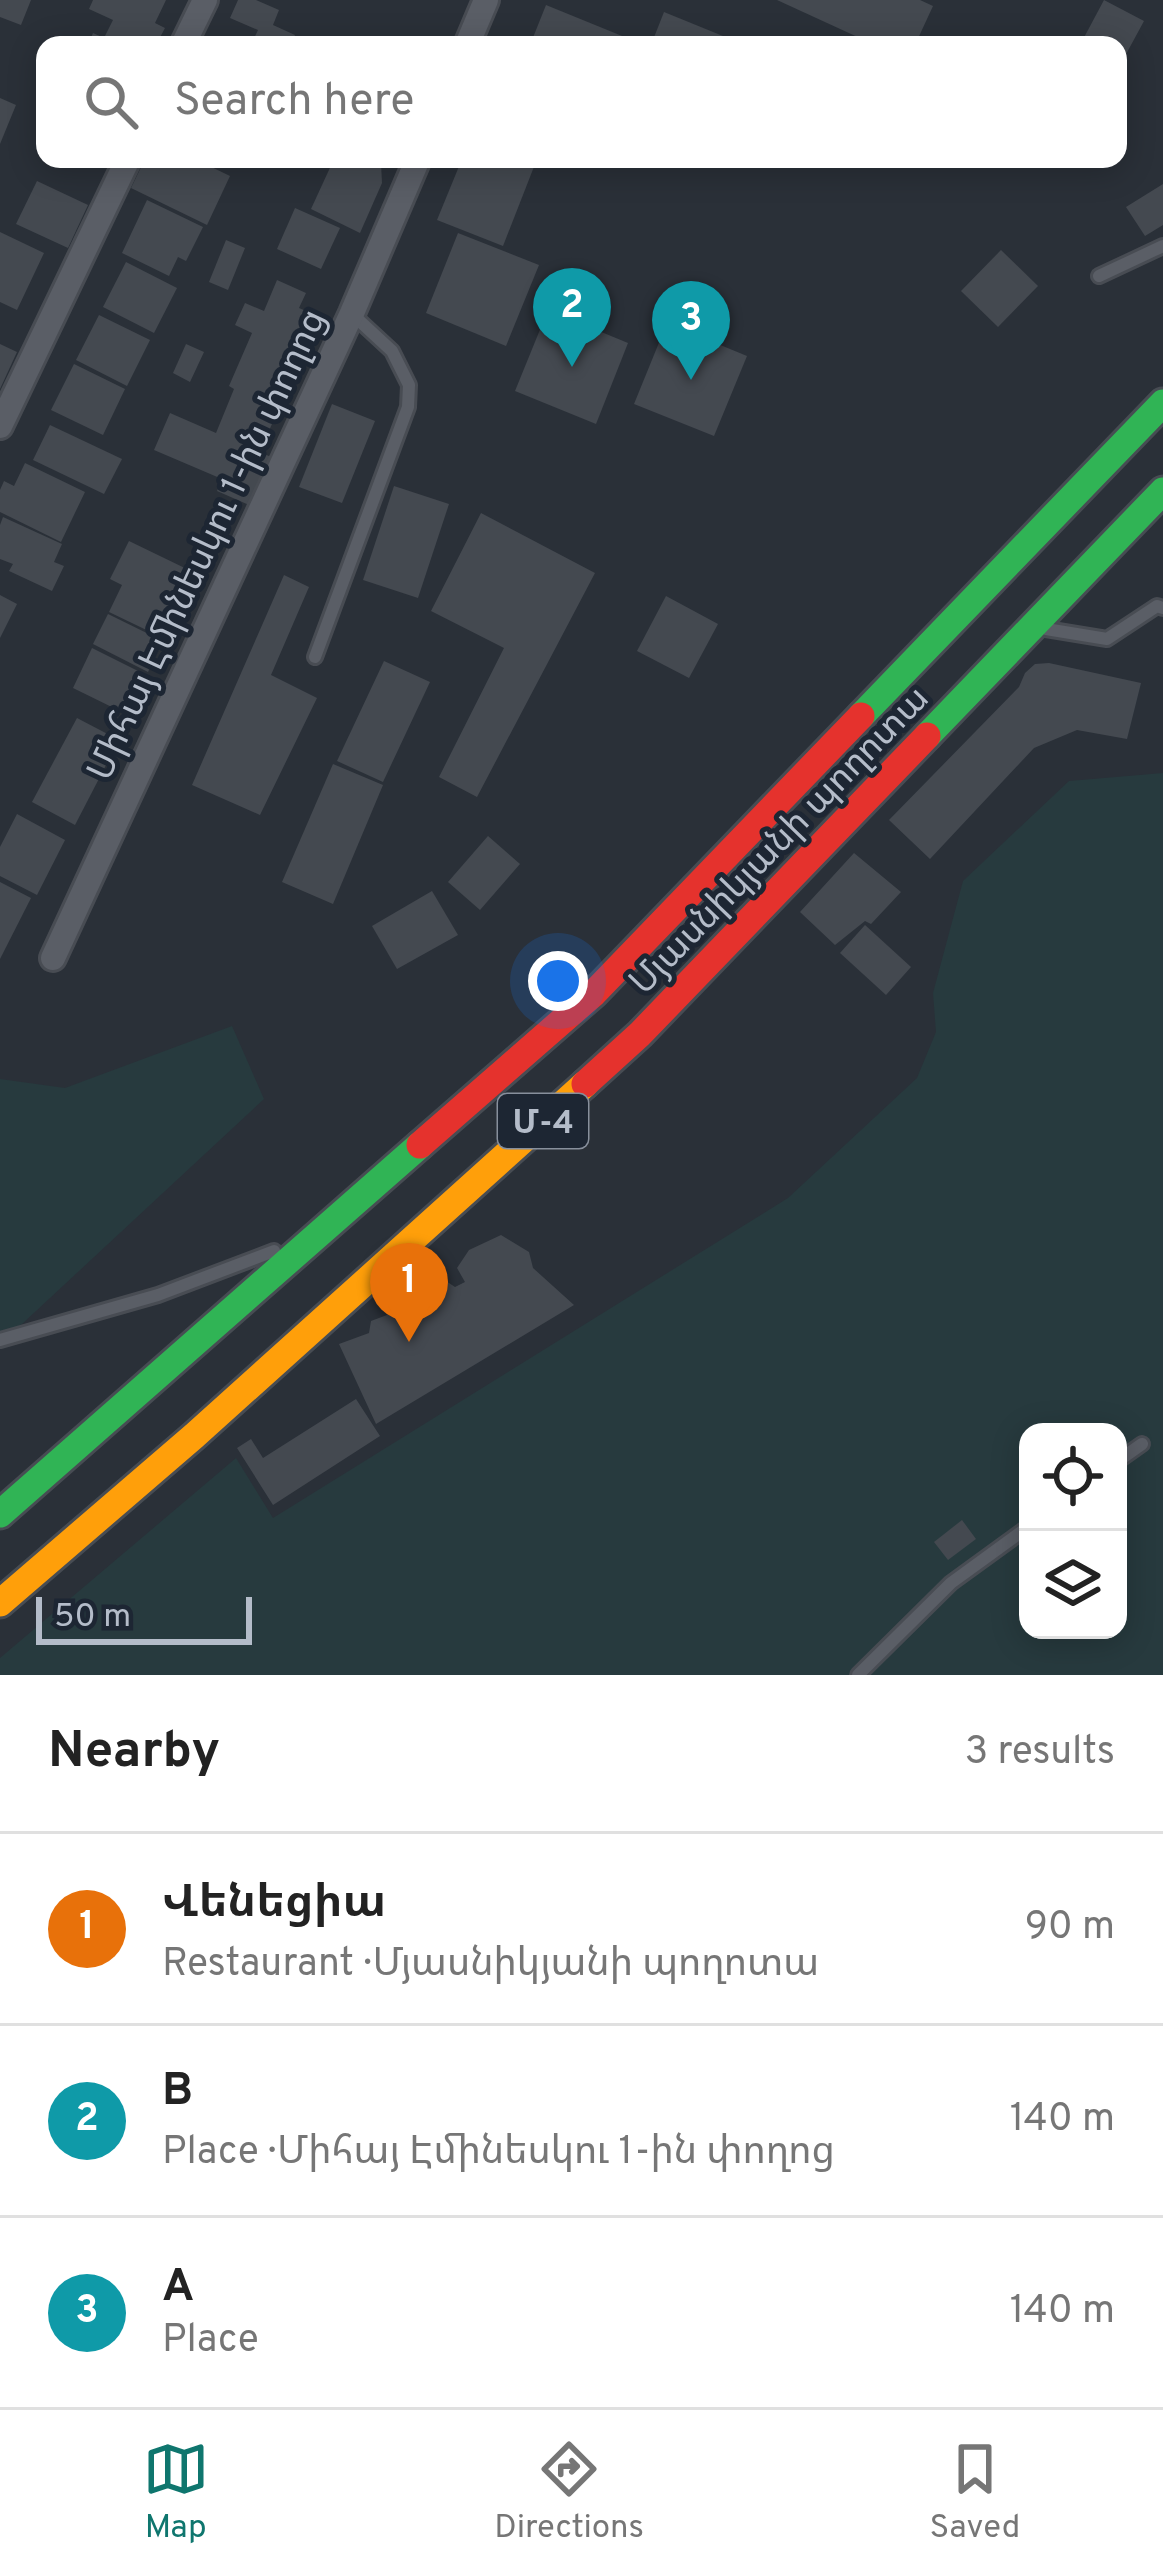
<!DOCTYPE html>
<html lang="en">
<head>
<meta charset="utf-8">
<style>
	body { margin:0; font-family:Overpass,"Noto Sans Armenian",sans-serif; background:#f2f2f2; color:#222 }
	.controls { position:absolute; right:36px; bottom:36px; display:grid; overflow:hidden; border-radius:24px; box-shadow:0 6px 30px #0003 }
	.controls button { width:108px; height:108px; display:grid; place-items:center; padding:0; border:0; border-bottom:3px solid #e0e0e0; background:#fff; color:#222; font:60px sans-serif }
	.scale { position:absolute; left:36px; bottom:30px; width:216px; box-sizing:border-box; padding-left:12px; border:6px solid #b4bcc9; border-top:0; font-size:33px; line-height:42px; white-space:nowrap; color:#b4bcc9; -webkit-text-stroke:9px #1d2633; paint-order:stroke }
	.you { position:absolute; left:558px; top:981px; width:42px; height:42px; margin:-30px; border:9px solid #fff; border-radius:50%; background:#1a73e8; box-shadow:0 0 0 18px #1a73e833 }
	.badge { display:grid; place-items:center; width:78px; height:78px; border-radius:50%; background:#0f766e; color:#fff; font-size:39px; font-weight:700 }
	.pin { position:absolute; translate:-50% -99px; filter:drop-shadow(0 3px 6px #0008) }
	.pin::after { content:''; position:absolute; top:63px; width:42px; height:36px; background:inherit; clip-path:polygon(0 0,100% 0,50% 100%) }
	.list { margin:0; padding:0; list-style:none }
	h2 { display:flex; justify-content:space-between; align-items:center; height:156px; margin:0; padding:0 48px; font-size:51px }
	h2 small { font-size:39px; font-weight:400; color:#767676 }
	.list li { display:grid; grid-template-columns:78px 1fr auto; gap:36px; align-items:center; box-sizing:border-box; height:192px; padding:0 48px; border-top:3px solid #e0e0e0 }
	.list b { display:block; font-size:45px; white-space:nowrap }
	.list p { margin:0; font-size:39px; white-space:nowrap; color:#767676 }
	.list em { font-size:39px; font-style:normal; color:#767676 }
	.icon { flex:none; width:66px; height:66px; fill:none; stroke:currentColor; stroke-width:2; stroke-linecap:round; stroke-linejoin:round }
	.map { position:relative; flex:none; width:1163px; height:1675px; overflow:hidden }
	.search { position:absolute; background:#fff; box-shadow:0 6px 30px #0003; left:36px; right:36px; top:36px; height:132px; display:flex; align-items:center; gap:30px; box-sizing:border-box; padding:0 42px; border-radius:24px; color:#767676; font-size:45px }
	.sheet { height:732px; background:#fff }
	nav { display:flex; justify-content:space-around; align-items:center; box-sizing:border-box; height:168px; border-top:3px solid #e0e0e0; background:#fff; font-size:33px; color:#767676 }
	nav a { display:grid; justify-items:center; gap:6px }
	nav .on { color:#0f766e }
	.map>svg:first-child { display:block }
</style>
</head>
<body>
<div class="map">
<svg width="1163" height="1675" viewBox="0 0 1163 1675">
	<rect width="100%" height="100%" fill="#2a3038"/>
	<g fill="#273a3e" fill-rule="evenodd">
		<path d="M 1163,773 L 1163,1675 L 0,1675 L 0,1658 L 236,1458 L 273,1518 L 788,1198 L 917,1078 L 936,1032 L 933,993 L 963,881 L 1069,781 ZM 1028,1432 L 1118,1432 L 1118,1630 L 1028,1630 Z"/>
		<path d="M 232,1026 L 264,1099 L 22,1324 L 0,1335 L 0,1079 L 65,1088 Z"/>
	</g>
	<g fill="#444950">
		<path d="M 0,0 L 31,0 L 21,25 L 0,17 Z"/>
		<path d="M 93,0 L 166,0 L 155,23 L 165,28 L 156,45 L 88,45 L 93,33 L 104,38 L 113,20 L 89,9 Z"/>
		<path d="M 238,0 L 256,0 L 279,10 L 273,25 L 295,35 L 291,45 L 251,45 L 258,30 L 230,18 Z"/>
		<path d="M 777,0 L 920,0 L 933,6 L 915,45 L 875,45 Z"/>
		<path d="M 1104,0 L 1144,21 L 1118,69 L 1118,45 L 1080,45 Z"/>
		<path d="M 546,5 L 627,38 L 624,45 L 530,45 Z"/>
		<path d="M 664,12 L 745,45 L 651,45 Z"/>
		<path d="M 0,98 L 16,105 L 0,144 Z"/>
		<path d="M 145,159 L 195,159 L 230,176 L 207,225 L 131,188 Z"/>
		<path d="M 334,159 L 374,159 L 381,163 L 382,183 L 360,233 L 311,209 Z"/>
		<path d="M 462,159 L 537,159 L 503,246 L 437,220 Z"/>
		<path d="M 37,181 L 88,205 L 68,248 L 16,224 Z"/>
		<path d="M 1163,184 L 1163,225 L 1145,236 L 1126,207 Z"/>
		<path d="M 147,200 L 203,227 L 186,261 L 178,257 L 169,276 L 122,253 Z"/>
		<path d="M 295,208 L 340,228 L 321,269 L 277,249 Z"/>
		<path d="M 0,232 L 44,253 L 17,310 L 0,302 Z"/>
		<path d="M 458,233 L 539,265 L 506,346 L 426,313 Z"/>
		<path d="M 226,240 L 245,248 L 228,290 L 209,282 Z"/>
		<path d="M 1001,250 L 1038,286 L 998,327 L 961,291 Z"/>
		<path d="M 126,262 L 177,288 L 154,333 L 103,307 Z"/>
		<path d="M 277,280 L 306,293 L 299,308 L 318,316 L 260,452 L 271,457 L 249,505 L 217,491 L 222,479 L 154,450 L 170,413 L 216,433 L 234,389 L 229,386 L 252,333 L 235,325 L 245,303 L 264,311 Z"/>
		<path d="M 548,310 L 628,343 L 596,424 L 515,391 Z"/>
		<path d="M 99,315 L 150,340 L 127,386 L 76,360 Z"/>
		<path d="M 667,323 L 747,356 L 714,436 L 634,404 Z"/>
		<path d="M 0,344 L 17,352 L 0,389 Z"/>
		<path d="M 186,344 L 204,352 L 190,382 L 173,373 Z"/>
		<path d="M 74,364 L 125,389 L 103,435 L 51,410 Z"/>
		<path d="M 332,404 L 375,421 L 342,503 L 299,487 Z"/>
		<path d="M 50,425 L 122,459 L 104,494 L 33,460 Z"/>
		<path d="M 25,463 L 85,492 L 61,542 L 0,512 L 0,490 L 4,481 L 14,486 Z"/>
		<path d="M 394,486 L 449,504 L 418,598 L 363,580 Z"/>
		<path d="M 481,513 L 595,573 L 477,797 L 439,777 L 504,648 L 431,611 Z"/>
		<path d="M 3,517 L 62,544 L 54,562 L 64,566 L 52,591 L 9,571 L 13,564 L 0,559 L 0,525 Z"/>
		<path d="M 129,541 L 193,572 L 161,637 L 109,612 L 122,585 L 110,579 Z"/>
		<path d="M 284,575 L 309,587 L 271,675 L 317,698 L 260,815 L 192,785 Z"/>
		<path d="M 0,595 L 17,604 L 0,638 Z"/>
		<path d="M 666,596 L 718,624 L 689,678 L 637,651 Z"/>
		<path d="M 108,614 L 163,641 L 148,672 L 93,644 Z"/>
		<path d="M 92,648 L 146,675 L 126,714 L 73,688 Z"/>
		<path d="M 384,661 L 430,682 L 383,782 L 337,761 Z"/>
		<path d="M 1049,663 L 1141,683 L 1127,739 L 1077,730 L 1034,748 L 930,859 L 889,820 L 1019,687 L 1025,673 L 1035,664 Z"/>
		<path d="M 77,718 L 119,740 L 75,825 L 32,802 Z"/>
		<path d="M 333,764 L 383,785 L 333,904 L 282,882 Z"/>
		<path d="M 17,814 L 65,840 L 37,895 L 0,876 L 0,847 Z"/>
		<path d="M 488,836 L 520,864 L 480,910 L 448,882 Z"/>
		<path d="M 854,853 L 901,892 L 871,924 L 865,921 L 835,945 L 800,912 Z"/>
		<path d="M 0,882 L 31,898 L 0,959 Z"/>
		<path d="M 432,891 L 458,935 L 397,969 L 372,926 Z"/>
		<path d="M 865,925 L 911,967 L 886,995 L 840,953 Z"/>
		<path d="M 501,1235 L 529,1252 L 533,1268 L 574,1305 L 376,1424 L 339,1344 L 369,1333 L 371,1321 L 395,1312 L 398,1304 L 446,1281 L 455,1287 L 465,1282 L 457,1268 L 469,1250 Z"/>
		<path d="M 356,1399 L 380,1436 L 273,1505 L 237,1448 L 251,1439 L 263,1458 Z"/>
		<path d="M 962,1520 L 976,1539 L 948,1560 L 934,1542 Z"/>
	</g>
	<g fill="none" stroke-linecap="round" stroke-linejoin="round">
		<g stroke="#484c53" stroke-width="18">
			<g id="lane">
				<path d="M 1099,276 L 1163,246"/>
				<path d="M 1046,629 L 1107,639 L 1157,606 L 1163,608"/>
				<path d="M 315,657 L 408,407 L 409,385 L 392,351 L 352,314"/>
				<path d="M 0,1340 L 158,1295 L 274,1251"/>
				<path d="M 1118,1461 L 1142,1444"/>
				<path d="M 858,1675 L 951,1583 L 1028,1527"/>
			</g>
		</g>
		<g stroke="#484c53" stroke-width="30">
			<g id="street">
				<path d="M 183,45 L 205,0"/>
				<path d="M 467,45 L 486,0"/>
				<path d="M 0,426 L 128,159"/>
				<path d="M 53,958 L 352,313 L 418,159"/>
			</g>
		</g>
		<g stroke="#474c53" stroke-width="33">
			<g id="fast">
				<path d="M 861,716 L 1163,403"/>
				<path d="M 927,736 L 1163,491"/>
				<path d="M 0,1514 L 420,1145"/>
			</g>
		</g>
		<g stroke="#474c53" stroke-width="33">
			<path id="slow" d="M 0,1603 L 194,1436 L 585,1084"/>
		</g>
		<g stroke="#474c53" stroke-width="33">
			<g id="jam">
				<path d="M 585,1084 L 640,1034 L 927,736"/>
				<path d="M 420,1145 L 594,993 L 861,716"/>
			</g>
		</g>
		<use href="#lane" stroke="#5a5e66" stroke-width="12"/>
		<use href="#street" stroke="#5a5e66" stroke-width="24"/>
		<use href="#fast" stroke="#30b455" stroke-width="27"/>
		<use href="#slow" stroke="#ff9f0a" stroke-width="27"/>
		<use href="#jam" stroke="#e5322d" stroke-width="27"/>
	</g>
	<g text-anchor="middle" stroke-width="10" stroke-linejoin="round" paint-order="stroke">
		<rect fill="#1d2633" stroke="#878f9c" stroke-width="3" x="498" y="1094" width="90" height="54" rx="9"/>
		<g font-size="33" font-weight="bold" fill="#b4bcc9">
			<text x="543" y="1133">Մ-4</text>
		</g>
		<g font-size="36" fill="#b4bcc9" stroke="#1d2633">
			<text transform="translate(205 544) rotate(-65)" y="13">Միհայ Էմինեսկու 1-ին փողոց</text>
			<text transform="translate(778 839) rotate(-46)" y="13">Մյասնիկյանի պողոտա</text>
		</g>
	</g>
</svg>
<div class="controls">
<button><svg class="icon" aria-label="locate" viewBox="0 0 24 24"><circle cx="12" cy="12" r="6"/><path d="M12 2v4M12 18v4M2 12h4M18 12h4"/></svg></button>
<button><svg class="icon" aria-label="layers" viewBox="0 0 24 24"><path d="M12 4l9 5-9 5-9-5zM3 14l9 5 9-5"/></svg></button>
</div>
<div class="scale">50 m</div>
<div class="you"></div>
<div class="pin badge" style="left:409px;top:1342px;background:#e8710a">1</div>
<div class="pin badge" style="left:572px;top:367px;background:#0f9aa8">2</div>
<div class="pin badge" style="left:691px;top:380px;background:#0f9aa8">3</div>
<div class="search"><svg class="icon" aria-label="search" viewBox="0 0 24 24"><circle cx="10" cy="10" r="6"/><path d="M15 15l6 6"/></svg>Search here</div>
</div>
<section class="sheet">
<h2>Nearby<small>3 results</small></h2>
<ul class="list">
<li><span class="badge" style="background:#e8710a">1</span><div><b>Վենեցիա</b><p>Restaurant · Մյասնիկյանի պողոտա</p></div><em>90 m</em></li>
<li><span class="badge" style="background:#0f9aa8">2</span><div><b>B</b><p>Place · Միհայ Էմինեսկու 1-ին փողոց</p></div><em>140 m</em></li>
<li><span class="badge" style="background:#0f9aa8">3</span><div><b>A</b><p>Place</p></div><em>140 m</em></li>
</ul>
</section>
<nav>
<a class="on"><svg class="icon" aria-label="map" viewBox="0 0 24 24"><path d="M3 6l6-2 6 2 6-2v14l-6 2-6-2-6 2zM9 4v14M15 6v14"/></svg>Map</a>
<a><svg class="icon" aria-label="directions" viewBox="0 0 24 24"><path d="M12 3l9 9-9 9-9-9zM9 14v-3h6M13 9l2 2-2 2"/></svg>Directions</a>
<a><svg class="icon" aria-label="saved" viewBox="0 0 24 24"><path d="M7 4h10v16l-5-4-5 4z"/></svg>Saved</a>
</nav>
</body>
</html>
